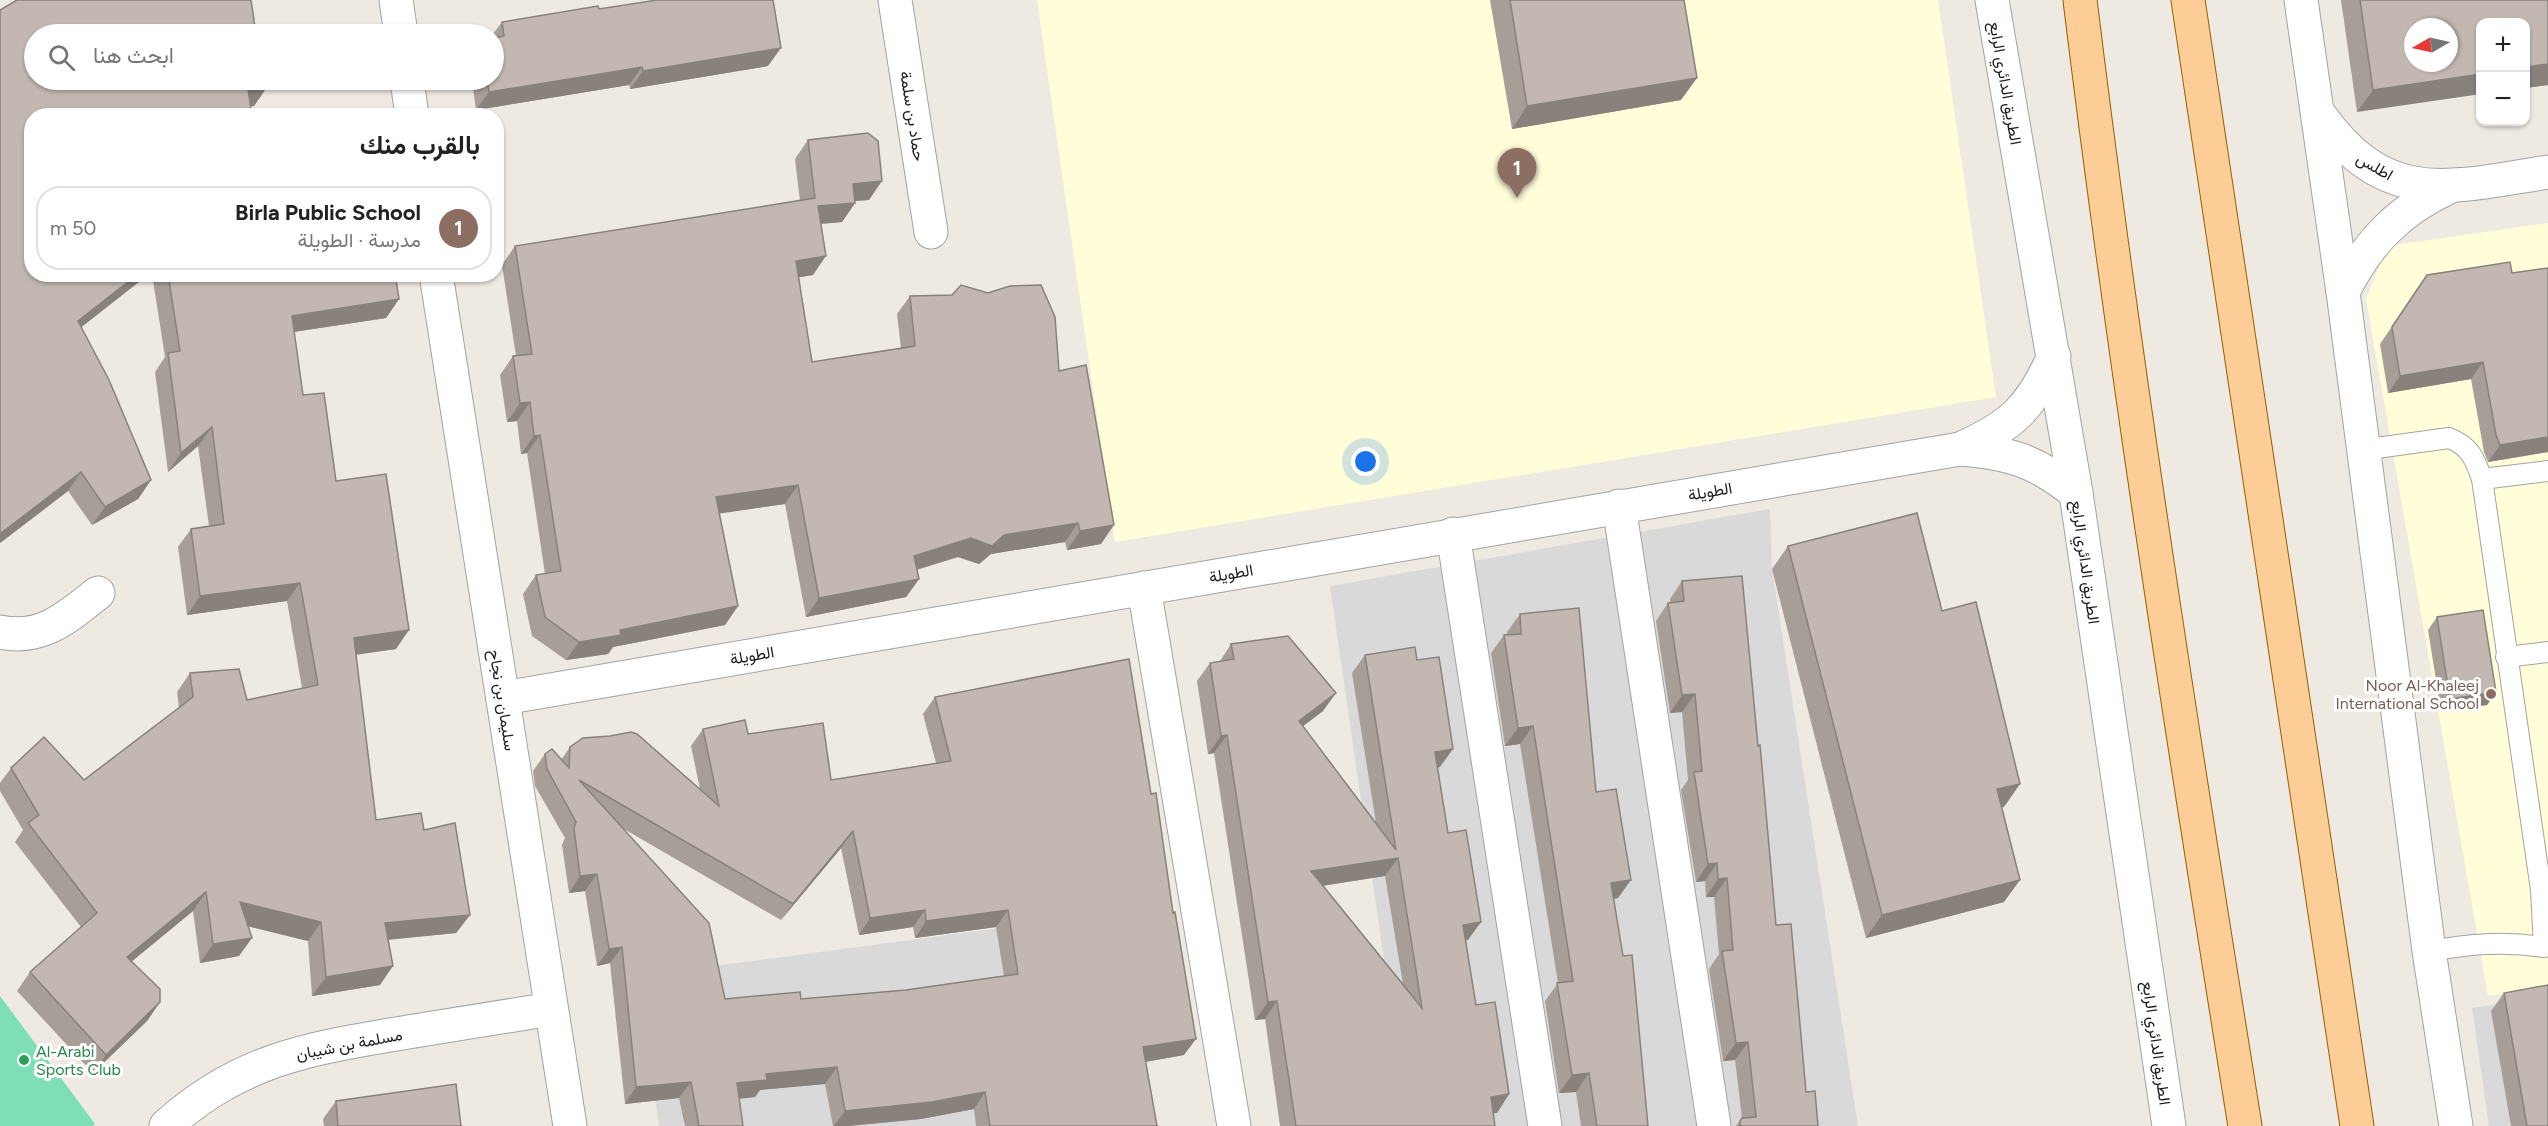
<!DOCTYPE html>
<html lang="ar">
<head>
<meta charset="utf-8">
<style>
	body { margin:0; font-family:Figtree,Vazirmatn,sans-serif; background:#f6f6f6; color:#222; direction:rtl }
	.controls { position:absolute; right:18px; top:18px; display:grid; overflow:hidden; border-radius:12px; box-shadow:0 2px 4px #0004 }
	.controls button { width:54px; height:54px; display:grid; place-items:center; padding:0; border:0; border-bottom:2px solid #e0e0e0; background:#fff; color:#222; font:30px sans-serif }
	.compass { position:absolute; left:2404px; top:18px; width:54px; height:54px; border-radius:50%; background:#fff; box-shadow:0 2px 4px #0004; rotate:261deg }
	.you { position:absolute; left:1366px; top:462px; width:21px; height:21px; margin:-15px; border:4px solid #fff; border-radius:50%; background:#1a73e8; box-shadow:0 0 0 9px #1a73e833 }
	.badge { display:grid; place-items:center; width:39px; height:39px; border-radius:50%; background:#c80007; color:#fff; font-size:20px; font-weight:700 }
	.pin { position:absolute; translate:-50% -50px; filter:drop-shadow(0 2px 3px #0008) }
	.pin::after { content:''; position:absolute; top:32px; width:21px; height:18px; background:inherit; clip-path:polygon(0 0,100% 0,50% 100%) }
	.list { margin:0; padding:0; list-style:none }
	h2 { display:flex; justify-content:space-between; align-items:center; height:78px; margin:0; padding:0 24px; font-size:26px }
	h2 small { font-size:20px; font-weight:400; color:#767676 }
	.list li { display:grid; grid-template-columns:39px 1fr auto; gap:18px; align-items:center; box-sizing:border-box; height:84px; margin:0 12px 12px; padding:0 12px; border:2px solid #e0e0e0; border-radius:24px }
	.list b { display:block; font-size:22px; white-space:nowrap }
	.list p { margin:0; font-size:20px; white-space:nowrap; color:#767676 }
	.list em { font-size:20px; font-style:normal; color:#767676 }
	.icon { flex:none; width:33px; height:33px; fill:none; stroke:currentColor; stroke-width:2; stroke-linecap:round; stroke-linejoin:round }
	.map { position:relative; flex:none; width:2548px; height:1126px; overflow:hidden; direction:ltr }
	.search { position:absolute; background:#fff; box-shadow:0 2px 4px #0004; left:24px; top:24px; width:480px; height:66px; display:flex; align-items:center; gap:15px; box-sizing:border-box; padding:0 21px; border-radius:33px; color:#767676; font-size:22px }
	.panel { position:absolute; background:#fff; box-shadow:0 2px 4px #0004; left:24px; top:108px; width:480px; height:174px; border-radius:24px; direction:rtl }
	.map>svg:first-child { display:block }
</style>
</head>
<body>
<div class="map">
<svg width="2548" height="1126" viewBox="0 0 2548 1126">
	<rect width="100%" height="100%" fill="#eee9e1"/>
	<g fill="#dad9d9">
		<path d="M 1770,509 L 1772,569 L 1858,1126 L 1408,1126 L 1330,586 Z"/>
		<path d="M 1023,925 L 1050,1126 L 659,1126 L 639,976 Z"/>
		<path d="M 2548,997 L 2548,1126 L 2489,1126 L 2472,1008 Z"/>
	</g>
	<g fill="#fffed9">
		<path d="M 1037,0 L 1938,0 L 1996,397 L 1115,542 Z"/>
		<path d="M 2548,223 L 2548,987 L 2488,996 L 2366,299 L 2387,246 Z"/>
	</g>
	<path fill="#7edeb5" d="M 0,996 L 95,1124 L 93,1126 L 0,1126 Z"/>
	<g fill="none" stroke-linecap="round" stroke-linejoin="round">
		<g stroke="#a3a3a3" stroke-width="22">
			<g id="lane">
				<path d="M 2362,450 L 2449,438 C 2470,446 2475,459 2482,479 L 2541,890 L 2544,947 C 2501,941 2471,944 2429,951"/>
				<path d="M 2482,479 L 2548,471"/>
				<path d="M 2506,657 L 2548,652"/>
			</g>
		</g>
		<g stroke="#a3a3a3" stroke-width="35">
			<g id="street">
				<path d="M 396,0 L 401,34"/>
				<path d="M 895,0 L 931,232"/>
				<path d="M 1992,0 L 2076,493 L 2169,1126"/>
				<path d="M 2301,0 L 2343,292 L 2429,951 L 2456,1126"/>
				<path d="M 407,80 L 412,116"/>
				<path d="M 2319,114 C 2386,209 2450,187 2548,172"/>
				<path d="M 436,274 L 570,1126"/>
				<path d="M 2343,292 C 2367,243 2399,210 2449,187"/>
				<path d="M 1960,449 C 2012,426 2031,408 2054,356"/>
				<path d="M 1619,506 L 1714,1126"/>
				<path d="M 1453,534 L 1545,1126"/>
				<path d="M 1144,588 L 1234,1126"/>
				<path d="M 0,632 C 41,641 68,617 98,593"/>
				<path d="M 503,698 L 1960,449 C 2011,453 2036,461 2076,493"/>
				<path d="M 166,1126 C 241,1058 312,1048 408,1032 C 455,1024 503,1017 551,1009"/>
			</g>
		</g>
		<g stroke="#945e00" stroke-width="35">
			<g id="primary">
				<path d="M 2080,0 C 2126,376 2185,752 2245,1126"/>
				<path d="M 2188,0 L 2357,1126"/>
			</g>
		</g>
		<use href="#lane" stroke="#fff" stroke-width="20"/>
		<use href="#street" stroke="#fff" stroke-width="33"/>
		<use href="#primary" stroke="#fccd97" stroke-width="33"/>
	</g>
	<g fill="#a79e98" fill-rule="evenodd">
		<path d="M 17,0 L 251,0 L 256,34 L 34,34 L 34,80 L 266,80 L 267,87 L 254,106 L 250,106 L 252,116 L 32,116 L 32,274 L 149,274 L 81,327 L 109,380 L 151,480 L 138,499 L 92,525 L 68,491 L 0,543 L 0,10 Z"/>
		<path d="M 1490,0 L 1684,0 L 1681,100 L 1512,129 Z"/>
		<path d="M 2341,0 L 2548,0 L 2548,85 L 2526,88 L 2526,22 L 2357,112 Z"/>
		<path d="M 599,9 L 768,66 L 630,89 L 629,85 L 476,110 L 472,80 L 494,80 L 493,34 L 502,22 Z"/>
		<path d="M 808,140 L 869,200 L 855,201 L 855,203 L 842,222 L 821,224 L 813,275 L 799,277 L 812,362 L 901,348 L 897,314 L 910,296 L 1059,371 L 1101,544 L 1067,550 L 1065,542 L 991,554 L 979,564 L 958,557 L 917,570 L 919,579 L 906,597 L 806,617 L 785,504 L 719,513 L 738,606 L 725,625 L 613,647 L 608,654 L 566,660 L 532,636 L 523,594 L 536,575 L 545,574 L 527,453 L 521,454 L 517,421 L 507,422 L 500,375 L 513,356 L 516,356 L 502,265 L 515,246 L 800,201 L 795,159 Z"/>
		<path d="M 2548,268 L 2548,452 L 2488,462 L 2484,452 L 2471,379 L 2388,393 L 2380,344 L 2427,275 L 2512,273 Z"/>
		<path d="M 152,274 L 395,274 L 399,299 L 386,318 L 294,332 L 303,395 L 336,481 L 396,649 L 356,654 L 376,820 L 424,830 L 470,915 L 456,933 L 388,940 L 380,985 L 312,996 L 308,941 L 248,926 L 239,956 L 200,963 L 193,911 L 132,961 L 160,1002 L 147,1021 L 93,1073 L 17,991 L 30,972 L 81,927 L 15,842 L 23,830 L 0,791 L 0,783 L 11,768 L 84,780 L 179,708 L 177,692 L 190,673 L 247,700 L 302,688 L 287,601 L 187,615 L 178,547 L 191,529 L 209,526 L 198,446 L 168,472 L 155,372 L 165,357 Z"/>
		<path d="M 1788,546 L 1942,611 L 2004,807 L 2001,807 L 2004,902 L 1866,938 L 1772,569 Z"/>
		<path d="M 1682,581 L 1758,746 L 1776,925 L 1806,1092 L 1818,1126 L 1736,1126 L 1742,1118 L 1735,1060 L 1723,1061 L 1709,969 L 1719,954 L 1714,897 L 1706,897 L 1705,881 L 1696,882 L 1681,790 L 1688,780 L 1682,712 L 1670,713 L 1656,621 L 1668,603 L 1670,603 L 1670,599 Z"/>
		<path d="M 1520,614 L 1596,792 L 1618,898 L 1614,899 L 1648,1126 L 1581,1126 L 1576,1092 L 1559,1093 L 1545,1001 L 1558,983 L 1520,744 L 1505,746 L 1491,653 L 1504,635 L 1507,635 L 1507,632 Z"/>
		<path d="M 2437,617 L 2496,692 L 2487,705 L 2441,711 L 2428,630 Z"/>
		<path d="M 1231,644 L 1323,711 L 1303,726 L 1376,823 L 1352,673 L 1365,655 L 1417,660 L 1440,767 L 1437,767 L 1448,833 L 1468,940 L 1466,940 L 1476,1005 L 1509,1094 L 1497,1113 L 1493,1113 L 1495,1126 L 1280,1126 L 1265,1019 L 1255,1020 L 1214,753 L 1208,754 L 1197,681 L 1210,663 L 1220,661 ZM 1385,876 L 1403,984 L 1323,886 Z"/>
		<path d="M 935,697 L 1184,1055 L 1146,1062 L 1157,1126 L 976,1126 L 974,1109 L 921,1119 L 848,1126 L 833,1126 L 825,1084 L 760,1090 L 755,1097 L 739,1099 L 743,1126 L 685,1126 L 679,1098 L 625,1104 L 610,963 L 597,966 L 585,891 L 569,893 L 562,845 L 565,838 L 535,786 L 533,771 L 545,754 L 561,760 L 570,747 L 700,789 L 691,746 L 703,729 L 748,734 L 831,780 L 936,763 L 923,714 ZM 624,829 L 781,920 L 841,848 L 859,935 L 913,927 L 915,938 L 996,927 L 1004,976 L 906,990 L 801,999 L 725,999 Z"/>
		<path d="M 2504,993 L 2548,1126 L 2511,1126 L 2491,1011 Z"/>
		<path d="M 336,1101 L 461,1126 L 324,1126 L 323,1119 Z"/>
	</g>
	<g fill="#88817c">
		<path d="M 781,48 L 768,66 L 630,89 L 643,71 Z"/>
		<path d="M 2548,64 L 2548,85 L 2526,88 L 2526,67 Z"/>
		<path d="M 642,67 L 629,85 L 476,110 L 489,92 Z"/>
		<path d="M 2481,74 L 2481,94 L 2357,112 L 2373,90 Z"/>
		<path d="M 1697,78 L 1681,100 L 1512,129 L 1527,106 Z"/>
		<path d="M 267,87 L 254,106 L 235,108 L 248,89 Z"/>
		<path d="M 882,181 L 869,200 L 840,202 L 853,184 Z"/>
		<path d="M 855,203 L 842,222 L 805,225 L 818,206 Z"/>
		<path d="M 826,256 L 813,275 L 783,280 L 796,261 Z"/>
		<path d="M 138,274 L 149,274 L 65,340 L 78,321 Z"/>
		<path d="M 399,299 L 386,318 L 279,334 L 292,316 Z"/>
		<path d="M 2483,362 L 2471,379 L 2388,393 L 2400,376 Z"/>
		<path d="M 530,402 L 517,421 L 507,422 L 520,403 Z"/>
		<path d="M 212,427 L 198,446 L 168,472 L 181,453 Z"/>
		<path d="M 540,435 L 527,453 L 521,454 L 534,436 Z"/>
		<path d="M 2548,437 L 2548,452 L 2488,462 L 2500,445 Z"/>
		<path d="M 81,472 L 68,491 L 0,543 L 0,534 Z"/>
		<path d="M 151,480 L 138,499 L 92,525 L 105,507 Z"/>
		<path d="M 798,485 L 785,504 L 703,516 L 716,497 Z"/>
		<path d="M 1078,523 L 1065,542 L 991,554 L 979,564 L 958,557 L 901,574 L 914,556 L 971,538 L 1004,535 Z"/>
		<path d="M 1114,525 L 1101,544 L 1067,550 L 1080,531 Z"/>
		<path d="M 919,579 L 906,597 L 806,617 L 819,598 Z"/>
		<path d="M 300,583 L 287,601 L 187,615 L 200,596 Z"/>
		<path d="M 738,606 L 725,625 L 613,647 L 608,654 L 566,660 L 579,642 L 620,630 Z"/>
		<path d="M 409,630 L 396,649 L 341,657 L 354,638 Z"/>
		<path d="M 2496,692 L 2487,705 L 2441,711 L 2450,699 Z"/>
		<path d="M 1336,693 L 1323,711 L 1286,739 L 1299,721 Z"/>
		<path d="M 1695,694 L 1682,712 L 1670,713 L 1682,695 Z"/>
		<path d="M 1533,726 L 1520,744 L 1505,746 L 1518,728 Z"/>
		<path d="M 1227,735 L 1214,753 L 1208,754 L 1221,736 Z"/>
		<path d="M 1453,749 L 1440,767 L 1422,770 L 1435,752 Z"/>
		<path d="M 2020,784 L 2004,807 L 1981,812 L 1997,789 Z"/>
		<path d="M 853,831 L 841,848 L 781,920 L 793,904 Z"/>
		<path d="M 1398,858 L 1385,876 L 1299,889 L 1311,871 Z"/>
		<path d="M 1717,863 L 1705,881 L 1696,882 L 1708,864 Z"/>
		<path d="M 597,874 L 585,891 L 569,893 L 580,876 Z"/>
		<path d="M 1727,878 L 1714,897 L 1706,897 L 1718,879 Z"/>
		<path d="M 1631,880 L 1618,898 L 1599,901 L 1611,883 Z"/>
		<path d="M 2020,880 L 2004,902 L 1866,938 L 1882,915 Z"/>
		<path d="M 206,892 L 193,911 L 114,976 L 127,957 Z"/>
		<path d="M 240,902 L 321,922 L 308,941 L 227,921 Z"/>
		<path d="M 925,910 L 913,927 L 859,935 L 870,918 Z"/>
		<path d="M 1008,910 L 996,927 L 915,938 L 926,921 Z"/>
		<path d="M 470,915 L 456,933 L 372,941 L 385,923 Z"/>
		<path d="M 1481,922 L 1468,940 L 1451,943 L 1463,925 Z"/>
		<path d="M 252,938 L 239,956 L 200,963 L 213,944 Z"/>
		<path d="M 622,947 L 610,963 L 597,966 L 609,949 Z"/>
		<path d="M 393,966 L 380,985 L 312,996 L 326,977 Z"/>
		<path d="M 1277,1001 L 1265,1019 L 1255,1020 L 1268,1002 Z"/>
		<path d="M 160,1002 L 147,1021 L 93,1073 L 106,1055 Z"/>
		<path d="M 1196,1039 L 1184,1055 L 1132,1064 L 1143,1047 Z"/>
		<path d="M 1748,1042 L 1735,1060 L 1723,1061 L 1736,1043 Z"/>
		<path d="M 837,1067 L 825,1084 L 760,1090 L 755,1097 L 726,1100 L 737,1083 L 766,1074 Z"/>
		<path d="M 1589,1073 L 1576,1092 L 1559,1093 L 1572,1075 Z"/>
		<path d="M 691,1082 L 679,1098 L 625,1104 L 636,1087 Z"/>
		<path d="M 985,1092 L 974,1109 L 921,1119 L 848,1126 L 834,1126 L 845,1111 Z"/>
		<path d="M 1509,1094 L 1497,1113 L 1478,1115 L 1491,1097 Z"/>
	</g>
	<g fill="#c2b8b1" stroke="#88817c" stroke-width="1.5" fill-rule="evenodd">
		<path d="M 17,0 L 251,0 L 256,34 L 34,34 L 34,80 L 266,80 L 267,87 L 248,89 L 252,116 L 32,116 L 32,274 L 138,274 L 78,321 L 109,380 L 151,480 L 105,507 L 81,472 L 0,534 L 0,10 Z"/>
		<path d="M 657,0 L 773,0 L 781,48 L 643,71 L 642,67 L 489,92 L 487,80 L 494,80 L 494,38 L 504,36 L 502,22 L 598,6 L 599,9 Z"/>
		<path d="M 1510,0 L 1684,0 L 1697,78 L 1527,106 Z"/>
		<path d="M 2360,0 L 2548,0 L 2548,64 L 2526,67 L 2526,22 L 2481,22 L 2481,74 L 2373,90 ZM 2413,27 L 2449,27 L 2449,63 L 2413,63 Z"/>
		<path d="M 868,133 L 878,141 L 882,181 L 853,184 L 855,203 L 818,206 L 826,256 L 796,261 L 812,362 L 915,346 L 910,296 L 952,295 L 961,285 L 988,293 L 1010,286 L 1041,285 L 1055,317 L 1059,371 L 1086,365 L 1114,525 L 1080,531 L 1078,523 L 1004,535 L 992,546 L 971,538 L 914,556 L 919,579 L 819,598 L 798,485 L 716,497 L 738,606 L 620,630 L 621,635 L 579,642 L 545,617 L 536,575 L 561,571 L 540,435 L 534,436 L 530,402 L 520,403 L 513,356 L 532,354 L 515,246 L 815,198 L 808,140 Z"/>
		<path d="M 2510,262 L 2512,273 L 2548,268 L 2548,437 L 2500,445 L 2496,435 L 2483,362 L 2400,376 L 2392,327 L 2427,275 Z"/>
		<path d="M 168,274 L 395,274 L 399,299 L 292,316 L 303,395 L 324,393 L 336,481 L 386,474 L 409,630 L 354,638 L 376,820 L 421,813 L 424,830 L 455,823 L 470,915 L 385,923 L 393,966 L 326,977 L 321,922 L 240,902 L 252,938 L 213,944 L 206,892 L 127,957 L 160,989 L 160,1002 L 106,1055 L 30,972 L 97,913 L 28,823 L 39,815 L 11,768 L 44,737 L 84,780 L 193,697 L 190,673 L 239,669 L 247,700 L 318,685 L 300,583 L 200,596 L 191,529 L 224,524 L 212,427 L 181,453 L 168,353 L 180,351 Z"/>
		<path d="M 1917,513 L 1942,611 L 1976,602 L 2020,784 L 1997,789 L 2020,880 L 1882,915 L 1788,546 Z"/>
		<path d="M 1742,576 L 1758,746 L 1760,745 L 1776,925 L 1791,924 L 1806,1092 L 1815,1091 L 1818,1126 L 1740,1126 L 1740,1121 L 1742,1118 L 1756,1117 L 1748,1042 L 1736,1043 L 1722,951 L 1733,950 L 1727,878 L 1718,879 L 1717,863 L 1708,864 L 1694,772 L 1702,771 L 1695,694 L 1682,695 L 1668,603 L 1684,601 L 1682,581 Z"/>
		<path d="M 1579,608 L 1596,792 L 1616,789 L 1631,880 L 1611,883 L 1623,956 L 1632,955 L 1648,1126 L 1597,1126 L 1589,1073 L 1572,1075 L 1557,983 L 1573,981 L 1533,726 L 1518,728 L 1504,635 L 1521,634 L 1520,614 Z"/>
		<path d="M 2483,610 L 2496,692 L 2450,699 L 2437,617 Z"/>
		<path d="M 1288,636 L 1336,693 L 1299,721 L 1396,850 L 1365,655 L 1415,647 L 1417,660 L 1439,657 L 1453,749 L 1435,752 L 1448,833 L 1466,830 L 1481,922 L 1463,925 L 1476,1005 L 1495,1002 L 1509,1094 L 1491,1097 L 1495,1126 L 1296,1126 L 1277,1001 L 1268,1002 L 1227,735 L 1221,736 L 1210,663 L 1234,659 L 1231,644 ZM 1398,858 L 1422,1008 L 1311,871 Z"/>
		<path d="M 1129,659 L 1151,794 L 1156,793 L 1173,913 L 1175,912 L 1196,1039 L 1143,1047 L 1157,1126 L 990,1126 L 985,1092 L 932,1102 L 845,1111 L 837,1067 L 766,1074 L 767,1080 L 737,1083 L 743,1126 L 699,1126 L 691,1082 L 636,1087 L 622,947 L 609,949 L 597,874 L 580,876 L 574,828 L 576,822 L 547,769 L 545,754 L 552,749 L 569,768 L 570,747 L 583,738 L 610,736 L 631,732 L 637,734 L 719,806 L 703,729 L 745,720 L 748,734 L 823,723 L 831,780 L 951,761 L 935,697 ZM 579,780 L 793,904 L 853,831 L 870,918 L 925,910 L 926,921 L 1008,910 L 1018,974 L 906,990 L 801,999 L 800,992 L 725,999 L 709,923 Z"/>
		<path d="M 2548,985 L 2548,1126 L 2527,1126 L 2504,993 Z"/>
		<path d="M 456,1084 L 461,1126 L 338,1126 L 336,1101 Z"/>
	</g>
	<circle fill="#8d6e63" stroke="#fff" stroke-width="2" cx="2491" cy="694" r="6"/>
	<circle fill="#2e9e5b" stroke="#fff" stroke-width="2" cx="24" cy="1060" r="6"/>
	<g text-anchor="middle" stroke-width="6" stroke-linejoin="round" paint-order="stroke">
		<g font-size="16" fill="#1c1c1c" stroke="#fff">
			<text transform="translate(2006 83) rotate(80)" y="6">الطريق الدائري الرابع</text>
			<text transform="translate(913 116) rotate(81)" y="6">حماد بن سلمة</text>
			<text transform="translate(2375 166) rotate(30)" y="6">اطلس</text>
			<text transform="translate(1710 491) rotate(-10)" y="6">الطويلة</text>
			<text transform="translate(2086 562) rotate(82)" y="6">الطريق الدائري الرابع</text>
			<text transform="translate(1231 573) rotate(-10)" y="6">الطويلة</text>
			<text transform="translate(752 655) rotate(-10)" y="6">الطويلة</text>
			<text transform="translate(503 700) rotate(81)" y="6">سليمان بن نجاح</text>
			<text transform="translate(2157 1043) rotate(82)" y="6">الطريق الدائري الرابع</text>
			<text transform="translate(349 1044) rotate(-11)" y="6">مسلمة بن شيبان</text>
		</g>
		<g font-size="16" fill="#785e54" stroke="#fff" text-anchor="end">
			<text x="2479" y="691">Noor Al-Khaleej<tspan x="2479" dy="18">International School</tspan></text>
		</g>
		<g font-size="16" fill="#27864d" stroke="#fff" text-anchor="start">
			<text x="36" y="1057">Al-Arabi<tspan x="36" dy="18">Sports Club</tspan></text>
		</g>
	</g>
</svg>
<div class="controls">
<button>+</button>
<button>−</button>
</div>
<svg class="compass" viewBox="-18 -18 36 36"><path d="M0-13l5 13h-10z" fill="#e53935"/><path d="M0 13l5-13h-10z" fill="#767676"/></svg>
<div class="you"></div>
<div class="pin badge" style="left:1517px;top:198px;background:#8d6e63">1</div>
<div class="search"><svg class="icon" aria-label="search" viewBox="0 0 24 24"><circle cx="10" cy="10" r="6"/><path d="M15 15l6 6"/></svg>ابحث هنا</div>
<section class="panel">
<h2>بالقرب منك<small></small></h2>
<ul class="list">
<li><span class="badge" style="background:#8d6e63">1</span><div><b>Birla Public School</b><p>مدرسة · الطويلة</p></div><em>50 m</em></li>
</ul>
</section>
</div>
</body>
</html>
